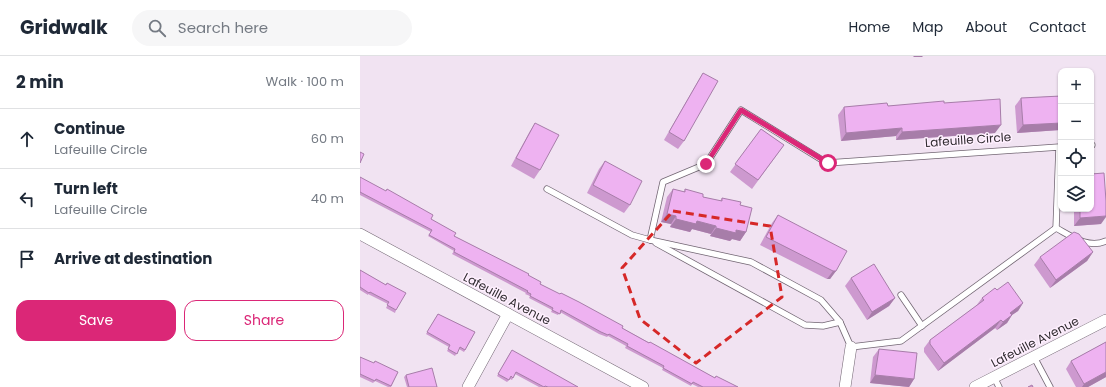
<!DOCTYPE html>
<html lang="en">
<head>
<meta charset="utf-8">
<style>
	body { margin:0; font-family:Poppins,sans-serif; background:#f6f6f7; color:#1f2937 }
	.controls { position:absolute; right:12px; top:12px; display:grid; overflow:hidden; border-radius:8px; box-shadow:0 1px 3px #0004 }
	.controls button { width:36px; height:36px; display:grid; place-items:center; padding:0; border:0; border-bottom:1px solid #e0e1e3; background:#fff; color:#1f2937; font:20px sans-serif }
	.stop { position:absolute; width:12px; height:12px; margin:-9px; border:3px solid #db2777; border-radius:50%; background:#fff }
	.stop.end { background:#db2777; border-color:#fff; box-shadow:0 1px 4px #0008 }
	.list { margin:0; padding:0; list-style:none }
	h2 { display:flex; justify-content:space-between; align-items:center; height:52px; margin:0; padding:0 16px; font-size:17px }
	h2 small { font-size:13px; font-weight:400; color:#747a83 }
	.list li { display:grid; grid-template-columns:26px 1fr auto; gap:12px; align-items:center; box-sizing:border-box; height:60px; padding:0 16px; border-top:1px solid #e0e1e3 }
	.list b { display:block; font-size:15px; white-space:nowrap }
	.list p { margin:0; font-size:13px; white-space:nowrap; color:#747a83 }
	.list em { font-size:13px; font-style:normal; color:#747a83 }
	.actions { display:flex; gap:8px; padding:12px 16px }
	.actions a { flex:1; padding:9px 0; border:1px solid #db2777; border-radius:12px; text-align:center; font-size:14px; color:#db2777 }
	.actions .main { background:#db2777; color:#fff }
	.icon { flex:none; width:22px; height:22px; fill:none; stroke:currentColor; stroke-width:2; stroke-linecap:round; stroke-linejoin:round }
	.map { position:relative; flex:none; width:746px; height:331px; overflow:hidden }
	header { display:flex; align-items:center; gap:24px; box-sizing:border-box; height:56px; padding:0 20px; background:#fff; border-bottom:1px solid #e0e1e3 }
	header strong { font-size:19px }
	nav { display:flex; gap:22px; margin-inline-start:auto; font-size:14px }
	.search { width:280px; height:36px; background:#f6f6f7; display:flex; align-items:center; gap:10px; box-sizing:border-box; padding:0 14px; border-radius:22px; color:#747a83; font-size:15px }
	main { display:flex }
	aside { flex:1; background:#fff }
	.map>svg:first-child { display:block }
</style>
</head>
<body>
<header>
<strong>Gridwalk</strong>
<div class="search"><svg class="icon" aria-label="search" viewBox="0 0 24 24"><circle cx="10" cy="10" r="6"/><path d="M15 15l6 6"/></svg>Search here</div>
<nav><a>Home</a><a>Map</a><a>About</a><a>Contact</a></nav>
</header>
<main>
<aside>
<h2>2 min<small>Walk · 100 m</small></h2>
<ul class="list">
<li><svg class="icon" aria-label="ahead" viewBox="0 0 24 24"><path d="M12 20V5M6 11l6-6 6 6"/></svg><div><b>Continue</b><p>Lafeuille Circle</p></div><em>60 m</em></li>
<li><svg class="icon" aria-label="left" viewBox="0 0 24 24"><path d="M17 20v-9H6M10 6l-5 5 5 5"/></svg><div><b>Turn left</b><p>Lafeuille Circle</p></div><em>40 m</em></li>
<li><svg class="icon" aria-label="arrive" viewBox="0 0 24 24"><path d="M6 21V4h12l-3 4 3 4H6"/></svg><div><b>Arrive at destination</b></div></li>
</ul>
<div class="actions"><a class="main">Save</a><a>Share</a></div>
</aside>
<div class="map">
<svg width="746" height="331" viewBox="0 0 746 331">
	<rect width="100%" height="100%" fill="#f1e3f2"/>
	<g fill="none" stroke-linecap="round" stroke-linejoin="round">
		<g stroke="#726673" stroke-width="7">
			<g id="lane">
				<path d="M 731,89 L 732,89"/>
				<path d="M 187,133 L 272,179 L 290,184 L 391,206 L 461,244 L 480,266 L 491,291 L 541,285 L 696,172"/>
				<path d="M 696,172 C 711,180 728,193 746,185"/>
				<path d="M 290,184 L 303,126 L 346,108 L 381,54 L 467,107 L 699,91 L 696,172"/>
				<path d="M 296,187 L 445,269 L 463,270 L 480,266"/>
				<path d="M 541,239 L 562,270"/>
				<path d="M 674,301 L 690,331"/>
				<path d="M 634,321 L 639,331"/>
			</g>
		</g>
		<g stroke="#726673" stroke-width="12">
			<g id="street">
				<path d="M 0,178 L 283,331"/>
				<path d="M 108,331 L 148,258"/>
				<path d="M 485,331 L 491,291"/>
				<path d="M 615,331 L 746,264"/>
			</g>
		</g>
		<use href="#lane" stroke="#fff" stroke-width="5.5"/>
		<use href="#street" stroke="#fff" stroke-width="11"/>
	</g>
	<g fill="#cd99cf">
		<path d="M 343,17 L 324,85 L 318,93 L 304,84 L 338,25 Z"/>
		<path d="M 701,40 L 701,73 L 700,74 L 657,77 L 655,50 L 661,42 Z"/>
		<path d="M 584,47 L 635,77 L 536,84 L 536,80 L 481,85 L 478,59 L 484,51 L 528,50 Z"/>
		<path d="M 175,67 L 180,114 L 174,123 L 151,110 L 170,75 Z"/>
		<path d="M 401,73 L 424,89 L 392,133 L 370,116 Z"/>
		<path d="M 245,105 L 270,149 L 264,157 L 227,137 L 239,113 Z"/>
		<path d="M 0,121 L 71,163 L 94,180 L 168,219 L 180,228 L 262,272 L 355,322 L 378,331 L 338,331 L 332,328 L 331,330 L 302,314 L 303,312 L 265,292 L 266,290 L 248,280 L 247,281 L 239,278 L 200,256 L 198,259 L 191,256 L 192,254 L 169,242 L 170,240 L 165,238 L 166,237 L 92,198 L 94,195 L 68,180 L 71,176 L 0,139 Z"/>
		<path d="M 313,133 L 324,136 L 325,133 L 343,141 L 360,145 L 362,142 L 380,149 L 386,176 L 380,185 L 372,183 L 370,185 L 350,180 L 351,178 L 332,173 L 330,176 L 310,171 L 311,168 L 301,166 L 307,141 Z"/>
		<path d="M 714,153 L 731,153 L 741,168 L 714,170 Z"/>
		<path d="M 418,159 L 476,215 L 470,223 L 467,223 L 400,189 L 412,167 Z"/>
		<path d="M 733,196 L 727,205 L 690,232 L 674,209 L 680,201 Z"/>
		<path d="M 0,214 L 26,229 L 36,254 L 35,257 L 26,252 L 28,248 L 8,238 L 8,239 L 0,234 Z"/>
		<path d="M 491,222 L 535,242 L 529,250 L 507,264 L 485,230 Z"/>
		<path d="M 637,234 L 663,247 L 658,255 L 652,259 L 647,267 L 637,274 L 635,272 L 578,315 L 564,296 L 564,292 L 570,284 L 616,250 L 622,242 Z"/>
		<path d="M 78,258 L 115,276 L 104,296 L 99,293 L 95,300 L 87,295 L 89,291 L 66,278 Z"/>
		<path d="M 746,286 L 746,321 L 728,331 L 716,331 L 706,313 L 711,305 Z"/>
		<path d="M 519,293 L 554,323 L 549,331 L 510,327 L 513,301 Z"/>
		<path d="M 150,297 L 218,331 L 179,331 L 155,318 L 152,324 L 150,323 L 147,326 L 137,320 Z"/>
		<path d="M 0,301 L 13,307 L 38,316 L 31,331 L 28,331 L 15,325 L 13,327 L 0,321 Z"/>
		<path d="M 46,319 L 77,331 L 47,331 L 44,321 Z"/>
	</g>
	<g fill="#a77da9">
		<path d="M 554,0 L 563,0 L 562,1 L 553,1 Z"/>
		<path d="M 701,67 L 701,73 L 700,74 L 657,77 L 663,69 Z"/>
		<path d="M 641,69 L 635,77 L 536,84 L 542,76 Z"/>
		<path d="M 542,72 L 536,80 L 481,85 L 486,77 Z"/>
		<path d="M 307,158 L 316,160 L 311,168 L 301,166 Z"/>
		<path d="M 746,160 L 746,161 L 741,168 L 714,170 L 720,162 Z"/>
		<path d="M 316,163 L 337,165 L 356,170 L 351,178 L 332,173 L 330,176 L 310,171 Z"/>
		<path d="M 356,172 L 376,174 L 386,176 L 380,185 L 372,183 L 370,185 L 350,180 Z"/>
		<path d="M 733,196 L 727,205 L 690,232 L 696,224 Z"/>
		<path d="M 473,215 L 476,215 L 470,223 L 467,223 Z"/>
		<path d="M 535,242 L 529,250 L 507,264 L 512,256 Z"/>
		<path d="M 663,247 L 658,255 L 652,259 L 647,267 L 637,274 L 650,257 Z"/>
		<path d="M 641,264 L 635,272 L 578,315 L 584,307 Z"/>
		<path d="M 746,316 L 746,321 L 728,331 L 722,331 L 724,328 Z"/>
		<path d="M 515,319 L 554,323 L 549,331 L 510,327 Z"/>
	</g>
	<g fill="#eeb2f1" stroke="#a77da9">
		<path d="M 343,17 L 358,25 L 324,85 L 309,76 Z"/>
		<path d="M 701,40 L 701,67 L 663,69 L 661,42 Z"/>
		<path d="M 640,43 L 641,69 L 542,76 L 542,72 L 486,77 L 484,51 L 527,47 L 528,50 L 584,45 L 584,47 Z"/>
		<path d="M 175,67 L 199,79 L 180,114 L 156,102 Z"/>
		<path d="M 401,73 L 424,89 L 398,124 L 375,108 Z"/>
		<path d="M 0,96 L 4,98 L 0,107 Z"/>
		<path d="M 245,105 L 282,125 L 270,149 L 233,129 Z"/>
		<path d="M 744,117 L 746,145 L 746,160 L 720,162 L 720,153 L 731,153 L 731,118 Z"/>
		<path d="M 0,121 L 26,135 L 27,133 L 73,159 L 71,163 L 96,177 L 94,180 L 169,218 L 168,219 L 181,226 L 180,228 L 200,238 L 201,237 L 219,246 L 263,270 L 262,272 L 289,287 L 290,286 L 355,322 L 356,320 L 378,331 L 343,331 L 333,326 L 332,328 L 303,312 L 304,310 L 267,290 L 268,288 L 249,278 L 248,279 L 241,276 L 201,254 L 200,258 L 192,254 L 193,252 L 170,240 L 171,238 L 167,236 L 168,235 L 94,196 L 95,193 L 69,179 L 72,174 L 0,136 Z"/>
		<path d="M 313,133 L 325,136 L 325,133 L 343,138 L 343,141 L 362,145 L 362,142 L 381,146 L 380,149 L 392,152 L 386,176 L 376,174 L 376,177 L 356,172 L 356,170 L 337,165 L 336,168 L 316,163 L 316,160 L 307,158 Z"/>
		<path d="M 418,159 L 487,195 L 476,215 L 473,215 L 406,181 Z"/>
		<path d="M 714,176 L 719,178 L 733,196 L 696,224 L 680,201 Z"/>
		<path d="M 514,208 L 535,242 L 512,256 L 491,222 Z"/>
		<path d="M 0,214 L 26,229 L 27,227 L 46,237 L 36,254 L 27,249 L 29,246 L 10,236 L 9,237 L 0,231 Z"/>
		<path d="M 648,226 L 663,247 L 650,257 L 652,259 L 643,266 L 641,264 L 584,307 L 570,288 L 570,284 L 624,244 L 622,242 L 635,232 L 637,234 Z"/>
		<path d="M 78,258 L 115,276 L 105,294 L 100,291 L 97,298 L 88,293 L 90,289 L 67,276 Z"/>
		<path d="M 746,286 L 746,316 L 724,328 L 711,305 Z"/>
		<path d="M 519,293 L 557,297 L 554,323 L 515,319 Z"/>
		<path d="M 152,294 L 218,331 L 188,331 L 185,330 L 184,331 L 156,316 L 153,322 L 151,320 L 149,324 L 138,318 Z"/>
		<path d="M 0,301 L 14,307 L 15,305 L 38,316 L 31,330 L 16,323 L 15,325 L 0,318 Z"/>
		<path d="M 72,312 L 77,331 L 49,331 L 46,319 Z"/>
		<path d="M 672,329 L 673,331 L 668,331 Z"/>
	</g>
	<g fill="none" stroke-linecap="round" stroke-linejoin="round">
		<path stroke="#db2777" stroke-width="5" d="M 346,108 L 381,54 L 468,107"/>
	</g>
	<path fill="none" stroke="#d62828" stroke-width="3" stroke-dasharray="8 5" stroke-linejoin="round" d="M 313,155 L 410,170 L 422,241 L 336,307 L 280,263 L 262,212 Z"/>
	<g text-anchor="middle" stroke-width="3" stroke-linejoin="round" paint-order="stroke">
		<g font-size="12" fill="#302b30" stroke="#fff0ff">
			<text transform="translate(608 84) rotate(-4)" y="4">Lafeuille Circle</text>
			<text transform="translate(147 243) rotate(28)" y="4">Lafeuille Avenue</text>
			<text transform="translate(675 286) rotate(-27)" y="4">Lafeuille Avenue</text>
		</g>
	</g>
</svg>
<div class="controls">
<button>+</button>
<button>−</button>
<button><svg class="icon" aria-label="locate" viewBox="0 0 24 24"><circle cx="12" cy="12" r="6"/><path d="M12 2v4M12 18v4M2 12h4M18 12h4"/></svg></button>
<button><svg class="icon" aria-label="layers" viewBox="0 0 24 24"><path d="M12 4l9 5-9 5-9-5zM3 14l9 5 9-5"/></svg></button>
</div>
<div class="stop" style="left:468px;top:107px"></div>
<div class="stop end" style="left:346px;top:108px"></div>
</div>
</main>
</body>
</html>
